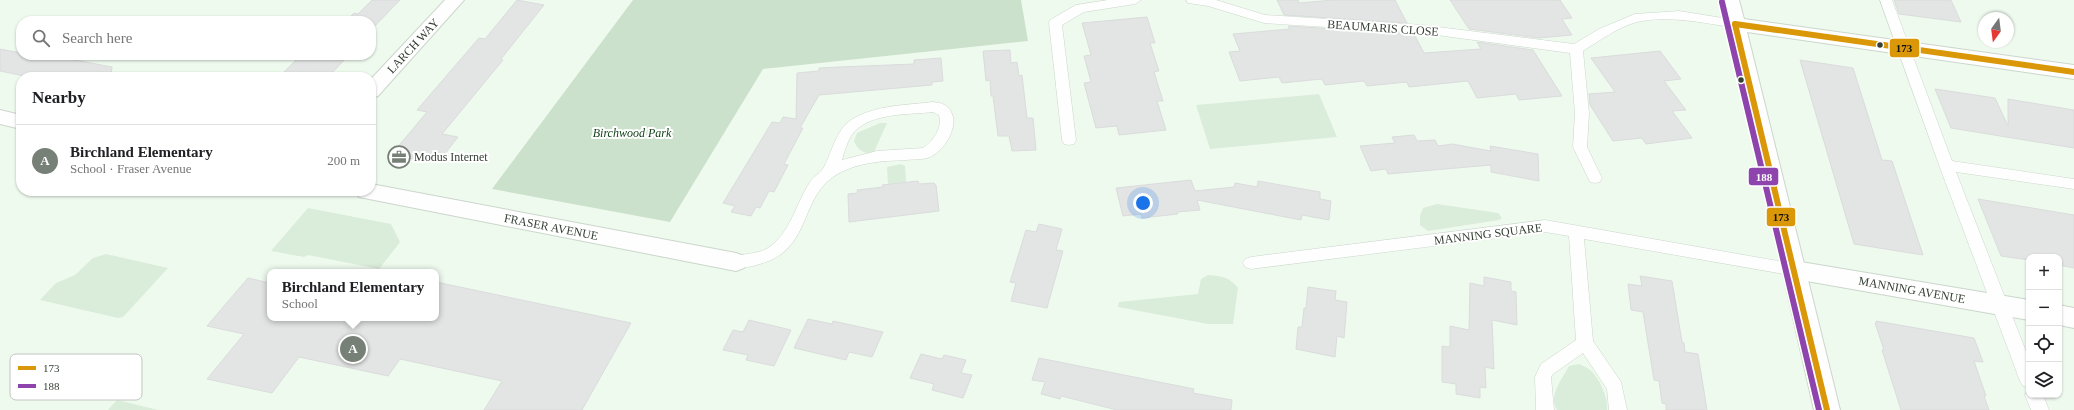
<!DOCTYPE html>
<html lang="en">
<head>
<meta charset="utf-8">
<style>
	body { margin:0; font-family:"Times New Roman",serif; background:#f6f6f6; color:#202124 }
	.controls { position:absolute; right:12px; bottom:12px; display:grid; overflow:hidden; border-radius:8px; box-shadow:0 1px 3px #0004 }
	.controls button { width:36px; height:36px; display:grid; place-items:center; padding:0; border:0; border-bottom:1px solid #e0e0e0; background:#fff; color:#202124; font:20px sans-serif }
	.compass { position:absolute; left:1978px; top:12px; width:36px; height:36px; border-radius:50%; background:#fff; box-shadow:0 1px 3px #0004; rotate:194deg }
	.you { position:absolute; left:1143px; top:203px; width:14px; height:14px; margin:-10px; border:3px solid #fff; border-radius:50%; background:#1a73e8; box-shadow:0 0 0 6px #1a73e833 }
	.badge { display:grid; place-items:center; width:26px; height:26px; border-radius:50%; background:#768076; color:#fff; font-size:13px; font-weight:700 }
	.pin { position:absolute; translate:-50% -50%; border:2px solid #fff; box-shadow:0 1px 4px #0006 }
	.popup { position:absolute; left:267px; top:269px; width:172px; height:52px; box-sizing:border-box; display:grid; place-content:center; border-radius:8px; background:#fff; filter:drop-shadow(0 1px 3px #0005); font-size:13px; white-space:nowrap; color:#757577 }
	.popup b { font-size:15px; color:#202124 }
	.popup::after { content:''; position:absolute; left:50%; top:100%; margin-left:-8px; border:8px solid transparent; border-top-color:#fff }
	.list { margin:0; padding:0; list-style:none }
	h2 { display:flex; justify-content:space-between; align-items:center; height:52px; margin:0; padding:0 16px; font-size:17px }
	h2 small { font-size:13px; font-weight:400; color:#757577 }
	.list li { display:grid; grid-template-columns:26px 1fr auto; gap:12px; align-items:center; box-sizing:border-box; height:72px; padding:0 16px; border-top:1px solid #e0e0e0 }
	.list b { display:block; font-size:15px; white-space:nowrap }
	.list p { margin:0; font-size:13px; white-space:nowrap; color:#757577 }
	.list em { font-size:13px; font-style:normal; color:#757577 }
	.icon { flex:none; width:22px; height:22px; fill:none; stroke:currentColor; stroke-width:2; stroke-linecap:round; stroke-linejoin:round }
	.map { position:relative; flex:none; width:2074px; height:410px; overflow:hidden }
	.search { position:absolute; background:#fff; box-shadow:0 1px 3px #0004; left:16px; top:16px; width:360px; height:44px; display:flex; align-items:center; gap:10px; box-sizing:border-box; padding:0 14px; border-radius:16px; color:#757577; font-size:15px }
	.panel { position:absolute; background:#fff; box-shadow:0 1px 3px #0004; left:16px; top:72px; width:360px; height:124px; border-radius:16px }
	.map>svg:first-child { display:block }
</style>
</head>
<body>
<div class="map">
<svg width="2074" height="410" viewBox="0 0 2074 410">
	<rect width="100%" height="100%" fill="#effaef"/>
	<g fill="#daecda">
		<path d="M 1319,94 L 1337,137 L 1210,149 L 1196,105 Z"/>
		<path d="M 880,123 L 887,123 L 874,152 C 865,155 857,150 854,141 L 857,133 Z"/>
		<path d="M 901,164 L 905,166 L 906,182 L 888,184 L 887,167 Z"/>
		<path d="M 1437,204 L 1498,213 L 1502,218 L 1499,220 L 1428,231 L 1420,225 L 1420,216 L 1423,208 Z"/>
		<path d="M 308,208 L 391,224 L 400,242 L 379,269 L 308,255 L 304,257 L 271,251 Z"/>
		<path d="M 106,254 L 168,268 L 123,317 L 118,318 L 40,300 L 56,283 L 75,275 L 93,258 Z"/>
		<path d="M 1208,275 C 1222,276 1229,277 1238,288 L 1233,324 L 1208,324 L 1118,307 L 1119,302 L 1198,294 L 1201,279 Z"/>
		<path d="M 1579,364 C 1582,366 1587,367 1590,370 C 1599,377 1609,399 1607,410 L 1557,410 C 1548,396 1562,379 1569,366 Z"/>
		<path d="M 117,400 L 158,410 L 108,410 Z"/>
	</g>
	<path fill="#cbe1cb" d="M 633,0 L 1021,0 L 1028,41 L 763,69 L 670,222 L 492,189 Z"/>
	<g fill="#e3e5e5" stroke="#dadcdc">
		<path d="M 372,0 L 400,0 L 371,30 L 371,21 L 346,21 L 354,13 L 358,14 Z"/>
		<path d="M 517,0 L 544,5 L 501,59 L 503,60 L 442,134 L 458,137 L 439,161 L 420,157 L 418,160 L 391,155 L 427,112 L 417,110 L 479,38 L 485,39 Z"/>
		<path d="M 1277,0 L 1298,0 L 1299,3 L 1333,0 L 1395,0 L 1407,23 L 1284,15 Z"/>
		<path d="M 1450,0 L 1560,0 L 1572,18 L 1562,19 L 1572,35 L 1539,38 L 1469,29 Z"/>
		<path d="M 1894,0 L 1951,0 L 1961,22 L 1899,14 Z"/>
		<path d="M 1147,17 L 1155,43 L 1150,43 L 1159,71 L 1154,72 L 1163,101 L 1157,101 L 1166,130 L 1119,135 L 1117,126 L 1096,128 L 1084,83 L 1091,82 L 1084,56 L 1091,55 L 1082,23 Z"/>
		<path d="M 1288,26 L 1414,34 L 1424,53 L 1481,49 L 1477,42 L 1533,50 L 1562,96 L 1519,100 L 1516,94 L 1477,98 L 1468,81 L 1409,87 L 1407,82 L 1367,86 L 1364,81 L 1325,85 L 1322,79 L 1282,83 L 1279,77 L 1240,81 L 1229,52 L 1240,51 L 1233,34 L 1290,29 Z"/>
		<path d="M 0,49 L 21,53 L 21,55 L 48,55 L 112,67 L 111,77 L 29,77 L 0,71 Z"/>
		<path d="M 1010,50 L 1011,63 L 1017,62 L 1019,76 L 1022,75 L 1027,118 L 1033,118 L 1036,150 L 1012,151 L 1009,136 L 998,136 L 993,96 L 991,96 L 990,80 L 986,81 L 983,51 Z"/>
		<path d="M 1660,51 L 1681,79 L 1664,81 L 1686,110 L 1672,111 L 1692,138 L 1646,144 L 1642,138 L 1613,141 L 1590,105 L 1589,94 L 1615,92 L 1591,58 Z"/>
		<path d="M 301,55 L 347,55 L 348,56 L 330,75 L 317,72 L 312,77 L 279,77 Z"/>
		<path d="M 941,58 L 943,81 L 932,82 L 932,85 L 819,95 L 800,128 L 803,128 L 784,164 L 788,165 L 774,192 L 769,191 L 760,208 L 756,207 L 751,216 L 731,212 L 735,206 L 723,203 L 772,122 L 780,123 L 783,117 L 796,119 L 797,73 L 819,71 L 819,68 L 839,67 L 914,64 L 914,60 Z"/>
		<path d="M 1800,60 L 1853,68 L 1882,160 L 1892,161 L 1923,255 L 1854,244 Z"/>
		<path d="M 1935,89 L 1995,98 L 2008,126 L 2008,99 L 2074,110 L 2074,148 L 1951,128 Z"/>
		<path d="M 1414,135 L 1417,141 L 1435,140 L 1438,146 L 1452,144 L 1491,151 L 1490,146 L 1538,154 L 1539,181 L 1491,172 L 1491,165 L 1388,174 L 1386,169 L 1371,171 L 1360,146 L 1395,143 L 1392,137 Z"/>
		<path d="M 1191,180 L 1195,191 L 1234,187 L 1235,183 L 1257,187 L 1258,181 L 1320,192 L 1320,199 L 1331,201 L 1329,220 L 1302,215 L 1301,220 L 1197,200 L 1200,210 L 1177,212 L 1178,214 L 1142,218 L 1141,214 L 1123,216 L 1116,188 Z"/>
		<path d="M 918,181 L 919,184 L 934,183 L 936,185 L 939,211 L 849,222 L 848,194 L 858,193 L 857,190 L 883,187 L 882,185 Z"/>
		<path d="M 1978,199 L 2074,215 L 2074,268 L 2059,265 L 2059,257 L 2029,257 L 2029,260 L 2001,256 Z"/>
		<path d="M 1039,224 L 1062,229 L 1056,250 L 1063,251 L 1047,308 L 1011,301 L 1016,283 L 1010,282 L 1026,230 L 1036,232 Z"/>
		<path d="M 1640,276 L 1672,281 L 1682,342 L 1684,343 L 1685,352 L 1698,354 L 1707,410 L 1666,410 L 1666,404 L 1662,403 L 1659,381 L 1654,380 L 1643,312 L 1631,310 L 1628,284 L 1642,286 Z"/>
		<path d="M 1484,277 L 1511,282 L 1511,291 L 1516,292 L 1517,325 L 1492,320 L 1494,369 L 1485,367 L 1486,388 L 1480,387 L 1480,398 L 1456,394 L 1456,384 L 1442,382 L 1442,346 L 1450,347 L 1450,326 L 1469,330 L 1470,283 L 1484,286 Z"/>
		<path d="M 248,278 L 270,283 L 270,318 L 436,318 L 436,282 L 631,323 L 582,410 L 484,410 L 502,381 L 400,359 L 388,376 L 299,357 L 272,393 L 207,379 L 244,334 L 207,326 Z"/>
		<path d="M 1308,287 L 1336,291 L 1335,300 L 1347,302 L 1344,338 L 1337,336 L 1335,357 L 1296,349 L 1298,327 L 1302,327 L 1304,308 L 1306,308 Z"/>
		<path d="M 808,319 L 832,324 L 833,321 L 883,332 L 872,357 L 849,352 L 846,360 L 794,348 Z"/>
		<path d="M 749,320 L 791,330 L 774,366 L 746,360 L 748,355 L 723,350 L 733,330 L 743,332 Z"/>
		<path d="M 1876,321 L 1974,338 L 1983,362 L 1974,361 L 1986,396 L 1984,396 L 1989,410 L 1901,410 L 1882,350 L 1884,350 L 1875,323 L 1877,323 Z"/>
		<path d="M 921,354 L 942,359 L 944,355 L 966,360 L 961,373 L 972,375 L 963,398 L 932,390 L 934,384 L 910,378 Z"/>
		<path d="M 1039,358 L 1194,389 L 1193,393 L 1232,400 L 1231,410 L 1117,410 L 1061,396 L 1060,399 L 1041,394 L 1045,382 L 1032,380 Z"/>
	</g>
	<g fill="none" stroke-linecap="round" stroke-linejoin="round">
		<g stroke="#ccd6cc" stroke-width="1">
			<g id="lane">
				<path d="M 1108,0 L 1141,0 L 1135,4 L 1084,12 L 1062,25 L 1076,140 L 1074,144 L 1069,145 L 1064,144 L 1062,140 L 1049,23 L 1050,20 L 1076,5 Z"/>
				<path d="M 1186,0 L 1216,0 L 1265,15 L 1422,25 L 1574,44 L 1599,29 L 1635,14 L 1679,11 L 1735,20 L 1740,21 L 1741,24 L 1740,27 L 1735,28 C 1706,23 1667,15 1637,22 C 1618,27 1599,41 1583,51 L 1589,113 L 1587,147 L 1602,178 L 1600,182 L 1595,183 L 1590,182 L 1573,147 L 1575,113 L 1570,53 L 1422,33 L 1264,23 L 1208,6 L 1188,3 Z"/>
				<path d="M 1880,0 L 1892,0 L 1952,161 L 2074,179 L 2074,189 L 1956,172 L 2029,359 L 2029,388 L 2023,386 L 2020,381 L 1939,165 Z"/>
				<path d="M 933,102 C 942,103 949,105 952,114 C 958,128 944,151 930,157 C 923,160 914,159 906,160 C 882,161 855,162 833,177 C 799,201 811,250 760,264 C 751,267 740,269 730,266 L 728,262 L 730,258 C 743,253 756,255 768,248 C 790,234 796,203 810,182 C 814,176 822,172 824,167 C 834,148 836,127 856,117 C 879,105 908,105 933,102 ZM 933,112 L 939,115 C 943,128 933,141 923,148 L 877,151 L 842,160 C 844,152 847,143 851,136 C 867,112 908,115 933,112 Z"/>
				<path d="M 1545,220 L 1795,264 L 1801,266 L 1803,270 L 1801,274 L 1795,276 L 1584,239 L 1593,341 L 1621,382 L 1627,410 L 1609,410 L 1607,389 L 1583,353 L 1553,374 L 1551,377 L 1554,410 L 1536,410 L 1535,377 L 1541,364 L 1576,340 L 1569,236 L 1545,232 L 1251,269 L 1245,267 L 1243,263 L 1245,259 L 1251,257 Z"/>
				<path d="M 2029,389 L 2029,395 L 2043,395 L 2049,410 L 2031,410 L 2025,395 Z"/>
			</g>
		</g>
		<g stroke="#ccd6cc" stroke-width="2">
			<g id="street">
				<path d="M 445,0 L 464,0 L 378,96 L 371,98 L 371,79 Z"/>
				<path d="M 0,110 L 21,115 L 21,129 L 0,124 Z"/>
				<path d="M 371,184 L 736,253 L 744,256 L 747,262 L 744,268 L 736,271 L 359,197 L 356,191 L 371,191 Z"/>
				<path d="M 1795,261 L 2029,300 L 2029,320 L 1795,279 L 1787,276 L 1783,270 L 1787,264 Z"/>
				<path d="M 2059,305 L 2074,308 L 2074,328 L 2059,325 Z"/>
			</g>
		</g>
		<g stroke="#ccd6cc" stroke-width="2">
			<path id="secondary" d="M 1721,0 L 1739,0 L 1744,19 L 2074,65 L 2074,79 L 1747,32 L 1840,410 L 1814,410 Z"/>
		</g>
		<use href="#lane" fill="#fdfefd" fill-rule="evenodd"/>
		<use href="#street" fill="#fdfefd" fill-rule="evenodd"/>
		<use href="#secondary" fill="#fdfefd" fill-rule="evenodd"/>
		<g stroke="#fff" stroke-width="9">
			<g id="bus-1">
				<path d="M 1735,24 L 1827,410"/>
				<path d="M 1735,24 L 2074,72"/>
			</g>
		</g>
		<g stroke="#fff" stroke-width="9">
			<path id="bus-2" d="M 1722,2 L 1819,410"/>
		</g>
		<use href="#bus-1" stroke="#da9708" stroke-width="6"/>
		<use href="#bus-2" stroke="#8e44ad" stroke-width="6"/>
	</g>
	<defs>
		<g id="office-ring" transform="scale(1.15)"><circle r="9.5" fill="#fff" stroke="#768076" stroke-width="1.5"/><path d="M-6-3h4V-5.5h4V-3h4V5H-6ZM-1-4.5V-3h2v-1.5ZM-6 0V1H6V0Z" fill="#768076"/></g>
	</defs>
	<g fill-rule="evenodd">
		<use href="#office-ring" x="399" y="157"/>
	</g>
	<g fill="#353f35" stroke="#fff" stroke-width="1.5">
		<circle cx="1880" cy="45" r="3.5"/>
		<circle cx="1741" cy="80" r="3.5"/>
	</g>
	<g text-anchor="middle" stroke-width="4" stroke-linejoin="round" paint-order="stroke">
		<g font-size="12" fill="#353f35" stroke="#fff">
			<text transform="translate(1383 28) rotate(4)" y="4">BEAUMARIS CLOSE</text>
			<text transform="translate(413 46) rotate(-47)" y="4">LARCH WAY</text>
			<text transform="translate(551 227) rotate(11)" y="4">FRASER AVENUE</text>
			<text transform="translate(1488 234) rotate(-7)" y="4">MANNING SQUARE</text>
			<text transform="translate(1912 290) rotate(10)" y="4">MANNING AVENUE</text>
		</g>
		<g font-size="12" font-style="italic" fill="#0d3d13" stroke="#fff">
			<text x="632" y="137">Birchwood Park</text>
		</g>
		<g font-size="12" fill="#353f35" stroke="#fff" text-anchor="start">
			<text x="414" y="161">Modus Internet</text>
		</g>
	</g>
	<rect x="10" y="354" width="132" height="46" rx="6" fill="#fff" stroke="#c2c5c2" stroke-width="1"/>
	<rect x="18" y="366" width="18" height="4" fill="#da9708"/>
	<rect x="18" y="384" width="18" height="4" fill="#8e44ad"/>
	<g font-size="11" fill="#353f35">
		<text x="43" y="372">173</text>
		<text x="43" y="390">188</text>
	</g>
	<g stroke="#fff" stroke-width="1.5">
		<rect x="1889" y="38" width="31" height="20" rx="4" fill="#da9708"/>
		<rect x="1748" y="167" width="31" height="19" rx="4" fill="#8e44ad"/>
		<rect x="1766" y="207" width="30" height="20" rx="4" fill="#da9708"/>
	</g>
	<g font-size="11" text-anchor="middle" font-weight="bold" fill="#fff">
		<text x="1764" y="181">188</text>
	</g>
	<g font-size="11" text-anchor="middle" font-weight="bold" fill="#111">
		<text x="1904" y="52">173</text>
		<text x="1781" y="221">173</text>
	</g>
</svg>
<div class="controls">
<button>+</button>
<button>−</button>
<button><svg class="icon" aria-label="locate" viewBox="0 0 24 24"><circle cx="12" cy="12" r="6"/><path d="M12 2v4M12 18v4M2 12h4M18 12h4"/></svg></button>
<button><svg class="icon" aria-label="layers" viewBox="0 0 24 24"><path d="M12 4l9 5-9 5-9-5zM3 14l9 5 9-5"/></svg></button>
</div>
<svg class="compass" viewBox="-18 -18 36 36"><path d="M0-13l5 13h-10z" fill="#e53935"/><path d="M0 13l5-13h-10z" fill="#757577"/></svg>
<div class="you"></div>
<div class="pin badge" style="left:353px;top:349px">A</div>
<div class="popup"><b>Birchland Elementary</b>School</div>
<div class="search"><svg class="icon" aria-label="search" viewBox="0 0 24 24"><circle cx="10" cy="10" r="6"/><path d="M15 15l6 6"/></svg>Search here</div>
<section class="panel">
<h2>Nearby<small></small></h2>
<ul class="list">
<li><span class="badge">A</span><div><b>Birchland Elementary</b><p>School · Fraser Avenue</p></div><em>200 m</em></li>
</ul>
</section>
</div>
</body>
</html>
